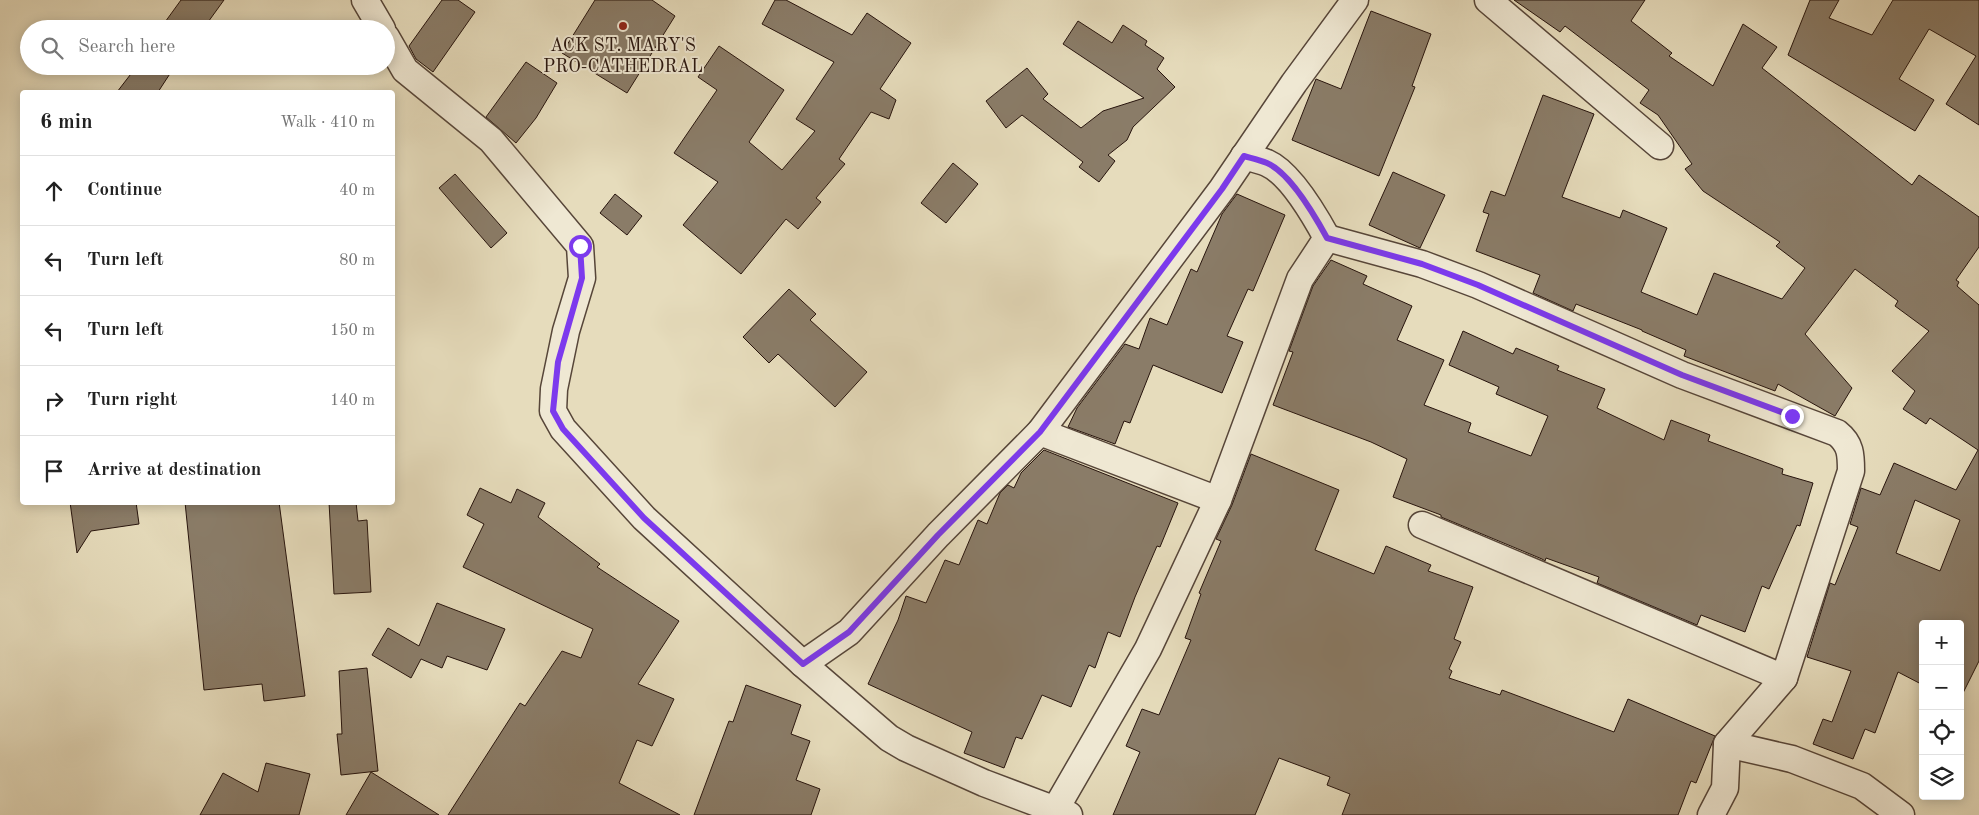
<!DOCTYPE html>
<html lang="en">
<head>
<meta charset="utf-8">
<style>
	body { margin:0; font-family:"Old Standard TT",serif; background:#f2f2f2; color:#222 }
	.controls { position:absolute; right:15px; bottom:15px; display:grid; overflow:hidden; border-radius:5px; box-shadow:0 2px 12px #0003 }
	.controls button { width:45px; height:45px; display:grid; place-items:center; padding:0; border:0; border-bottom:1px solid #e0e0e0; background:#fff; color:#222; font:25px sans-serif }
	.stop { position:absolute; width:15px; height:15px; margin:-11px; border:4px solid #7c3aed; border-radius:50%; background:#fff }
	.stop.end { background:#7c3aed; border-color:#fff; box-shadow:0 1px 5px #0008 }
	.list { margin:0; padding:0; list-style:none }
	h2 { display:flex; justify-content:space-between; align-items:center; height:65px; margin:0; padding:0 20px; font-size:21px }
	h2 small { font-size:16px; font-weight:400; color:#767676 }
	.list li { display:grid; grid-template-columns:32px 1fr auto; gap:15px; align-items:center; box-sizing:border-box; height:70px; padding:0 20px; border-top:1px solid #e0e0e0 }
	.list b { display:block; font-size:19px; white-space:nowrap }
	.list em { font-size:16px; font-style:normal; color:#767676 }
	.icon { flex:none; width:28px; height:28px; fill:none; stroke:currentColor; stroke-width:2; stroke-linecap:round; stroke-linejoin:round }
	.map { position:relative; flex:none; width:1979px; height:815px; overflow:hidden }
	.search { position:absolute; background:#fff; box-shadow:0 2px 12px #0003; left:20px; top:20px; width:375px; height:55px; display:flex; align-items:center; gap:12px; box-sizing:border-box; padding:0 18px; border-radius:28px; color:#767676; font-size:19px }
	.panel { position:absolute; background:#fff; box-shadow:0 2px 12px #0003; left:20px; top:90px; width:375px; height:415px; border-radius:5px }
	.map>svg:first-child { display:block }
</style>
</head>
<body>
<div class="map">
<svg width="1979" height="815" viewBox="0 0 1979 815">
	<rect width="100%" height="100%" fill="#e6dcbc"/>
	<filter id="stains"><feTurbulence type="fractalNoise" baseFrequency=".004" numOctaves="4"/><feColorMatrix values="0 0 0 0 .2 0 0 0 0 .09 0 0 0 0 .02 0 0 0 .5 -.17"/></filter>
	<radialGradient id="worn" r=".72"><stop offset=".6" stop-color="#630" stop-opacity="0"/><stop offset="1" stop-color="#630" stop-opacity=".3"/></radialGradient>
	<g fill="#8a7c68" stroke="#27140d" fill-rule="evenodd">
		<path d="M 181,0 L 224,0 L 203,29 L 160,29 Z"/>
		<path d="M 442,0 L 458,0 L 475,12 L 433,72 L 416,59 L 409,46 Z"/>
		<path d="M 595,0 L 652,0 L 675,16 L 627,93 L 562,53 Z"/>
		<path d="M 775,0 L 786,0 L 852,35 L 867,13 L 911,43 L 880,89 L 896,100 L 889,119 L 871,112 L 839,159 L 845,164 L 816,198 L 821,202 L 798,229 L 786,219 L 741,274 L 683,225 L 718,182 L 674,153 L 717,90 L 698,77 L 719,46 L 784,90 L 749,142 L 782,170 L 815,131 L 796,119 L 834,62 L 762,24 Z"/>
		<path d="M 1514,0 L 1645,0 L 1631,21 L 1672,53 L 1669,56 L 1713,86 L 1743,24 L 1777,47 L 1762,68 L 1912,185 L 1919,175 L 1979,217 L 1979,247 L 1956,280 L 1959,282 L 1957,286 L 1979,305 L 1979,661 L 1960,699 L 1960,624 L 1923,624 L 1923,685 L 1898,672 L 1875,733 L 1865,729 L 1853,759 L 1813,744 L 1823,719 L 1832,722 L 1851,671 L 1807,657 L 1830,583 L 1835,585 L 1858,527 L 1850,524 L 1861,488 L 1880,495 L 1894,463 L 1956,490 L 1978,450 L 1930,418 L 1926,424 L 1903,409 L 1915,391 L 1892,371 L 1929,331 L 1895,306 L 1898,301 L 1855,269 L 1805,334 L 1852,388 L 1835,416 L 1778,384 L 1775,391 L 1684,356 L 1686,350 L 1642,331 L 1642,330 L 1576,304 L 1573,311 L 1533,293 L 1540,275 L 1476,251 L 1489,214 L 1483,212 L 1491,191 L 1505,196 L 1543,95 L 1594,114 L 1562,197 L 1620,218 L 1623,210 L 1667,228 L 1641,292 L 1697,315 L 1714,273 L 1782,299 L 1805,268 L 1776,246 L 1780,242 L 1703,191 L 1685,169 L 1692,164 L 1658,115 L 1640,103 L 1649,90 L 1565,26 L 1560,32 ZM 1915,500 L 1960,520 L 1940,571 L 1896,553 Z"/>
		<path d="M 1810,0 L 1839,0 L 1829,18 L 1872,35 L 1893,0 L 1979,0 L 1979,125 L 1946,104 L 1976,56 L 1929,29 L 1899,79 L 1934,100 L 1915,131 L 1788,55 Z"/>
		<path d="M 1371,11 L 1431,34 L 1412,86 L 1415,87 L 1379,176 L 1292,140 L 1316,79 L 1341,89 Z"/>
		<path d="M 1078,21 L 1112,43 L 1123,25 L 1147,41 L 1145,45 L 1164,58 L 1157,69 L 1175,87 L 1133,127 L 1127,140 L 1108,155 L 1115,161 L 1099,182 L 1079,167 L 1083,162 L 1022,115 L 1006,128 L 986,101 L 1027,68 L 1048,94 L 1043,99 L 1081,128 L 1103,111 L 1144,98 L 1063,44 Z"/>
		<path d="M 526,62 L 557,83 L 536,118 L 516,143 L 486,117 Z"/>
		<path d="M 137,66 L 175,66 L 158,92 L 117,92 Z"/>
		<path d="M 953,163 L 978,184 L 946,223 L 921,203 Z"/>
		<path d="M 1393,172 L 1445,195 L 1420,248 L 1369,225 Z"/>
		<path d="M 455,174 L 507,233 L 491,248 L 439,188 Z"/>
		<path d="M 615,194 L 642,216 L 627,235 L 600,213 Z"/>
		<path d="M 1237,194 L 1285,215 L 1253,291 L 1248,289 L 1227,336 L 1243,342 L 1222,393 L 1153,365 L 1130,423 L 1124,421 L 1115,444 L 1068,427 L 1077,408 L 1125,344 L 1139,349 L 1150,318 L 1167,325 L 1191,269 L 1197,272 L 1222,214 Z"/>
		<path d="M 1331,260 L 1367,276 L 1363,284 L 1412,306 L 1397,340 L 1444,360 L 1424,405 L 1471,423 L 1468,432 L 1531,456 L 1548,416 L 1496,394 L 1499,387 L 1449,365 L 1463,331 L 1513,354 L 1516,348 L 1559,366 L 1557,370 L 1605,389 L 1597,408 L 1664,440 L 1671,420 L 1710,435 L 1708,441 L 1783,469 L 1782,474 L 1813,483 L 1800,526 L 1797,525 L 1769,589 L 1762,586 L 1745,632 L 1701,615 L 1697,625 L 1597,583 L 1599,577 L 1546,558 L 1545,561 L 1542,559 L 1441,517 L 1441,515 L 1393,497 L 1407,459 L 1371,442 L 1273,405 L 1293,352 L 1289,351 L 1313,286 Z"/>
		<path d="M 789,289 L 816,314 L 810,320 L 867,372 L 835,407 L 778,354 L 769,363 L 743,337 Z"/>
		<path d="M 1044,450 L 1178,503 L 1160,547 L 1157,546 L 1135,597 L 1120,637 L 1108,632 L 1095,668 L 1089,665 L 1071,707 L 1042,695 L 1022,739 L 1016,737 L 1004,768 L 964,753 L 972,732 L 868,684 L 898,620 L 906,596 L 926,603 L 945,560 L 959,565 L 978,520 L 987,524 L 1000,493 L 1008,485 L 1014,488 L 1021,473 Z"/>
		<path d="M 1251,454 L 1339,490 L 1315,550 L 1374,574 L 1386,546 L 1431,565 L 1428,571 L 1473,587 L 1454,639 L 1461,642 L 1449,669 L 1452,671 L 1449,678 L 1500,695 L 1502,690 L 1614,732 L 1628,699 L 1715,736 L 1696,783 L 1691,781 L 1678,815 L 1342,815 L 1350,794 L 1327,785 L 1330,777 L 1279,758 L 1255,815 L 1113,815 L 1140,752 L 1126,746 L 1142,709 L 1159,715 L 1191,640 L 1185,638 L 1201,594 L 1199,593 L 1221,541 L 1216,539 L 1232,505 Z"/>
		<path d="M 480,488 L 511,503 L 517,489 L 545,503 L 538,517 L 600,564 L 597,567 L 679,621 L 638,684 L 674,699 L 652,746 L 637,740 L 619,783 L 680,815 L 448,815 L 520,703 L 525,706 L 562,651 L 581,658 L 593,629 L 463,567 L 484,524 L 467,515 Z"/>
		<path d="M 70,502 L 136,502 L 139,524 L 91,531 L 77,553 Z"/>
		<path d="M 185,502 L 279,502 L 305,696 L 264,701 L 262,684 L 204,690 Z"/>
		<path d="M 329,502 L 356,502 L 358,521 L 367,520 L 371,592 L 334,594 Z"/>
		<path d="M 437,603 L 505,629 L 487,670 L 447,656 L 442,668 L 421,659 L 411,678 L 372,655 L 388,628 L 419,646 Z"/>
		<path d="M 367,668 L 378,771 L 341,775 L 337,734 L 342,734 L 339,671 Z"/>
		<path d="M 746,685 L 801,705 L 791,734 L 810,741 L 796,780 L 820,789 L 811,815 L 694,815 L 729,721 L 733,722 Z"/>
		<path d="M 266,763 L 310,774 L 299,815 L 200,815 L 223,773 L 258,792 Z"/>
		<path d="M 371,772 L 439,815 L 346,815 Z"/>
	</g>
	<g fill="none" stroke-linecap="round" stroke-linejoin="round">
		<g stroke="#574639" stroke-width="29">
			<g id="minor">
				<path d="M 365,0 L 382,29"/>
				<path d="M 1488,0 L 1660,146"/>
				<path d="M 386,37 L 405,70 L 491,140 L 580,246 L 582,278 L 566,331 L 554,389 L 553,411 L 563,429 L 644,518 L 803,664 L 849,632 L 938,535 L 1040,432 L 1222,189 L 1294,83 L 1355,0"/>
				<path d="M 1327,238 L 1422,264 L 1478,285 L 1682,375 L 1837,433 C 1851,444 1851,455 1851,471 L 1784,678 L 1727,744 L 1725,788 L 1711,815"/>
				<path d="M 1040,432 L 1218,500"/>
				<path d="M 1422,525 L 1784,678"/>
				<path d="M 803,664 L 889,738 L 906,748 L 984,783 L 1069,815"/>
				<path d="M 1727,744 L 1792,759 L 1862,786 L 1901,815"/>
				<path d="M 1055,810 L 1148,649 L 1218,500 L 1300,279 L 1327,238 C 1315,216 1290,173 1267,163 C 1260,160 1251,158 1244,156"/>
			</g>
		</g>
		<use href="#minor" stroke="#efe8d3" stroke-width="26"/>
	</g>
	<g fill="none" stroke-linecap="round" stroke-linejoin="round">
		<path stroke="#7c3aed" stroke-width="6" d="M 580,246 L 582,278 L 558,362 L 553,411 L 563,429 L 644,518 L 803,664 L 849,632 L 938,535 L 1040,432 L 1222,189 L 1244,156 C 1251,158 1260,160 1267,163 C 1290,173 1315,216 1327,238 L 1422,264 L 1478,285 L 1682,375 L 1792,416"/>
	</g>
	<circle fill="#8f2418" stroke="#efe8d3" stroke-width="2" cx="623" cy="26" r="5"/>
	<g text-anchor="middle" stroke-width="4" stroke-linejoin="round" paint-order="stroke">
		<g font-size="18" fill="#27140d" stroke="#efe8d3">
			<text x="623" y="51">ACK ST. MARY'S<tspan x="623" dy="21">PRO-CATHEDRAL</tspan></text>
		</g>
	</g>
	<rect width="100%" height="100%" filter="url(#stains)"/>
	<rect width="100%" height="100%" fill="url(#worn)"/>
</svg>
<div class="controls">
<button>+</button>
<button>−</button>
<button><svg class="icon" aria-label="locate" viewBox="0 0 24 24"><circle cx="12" cy="12" r="6"/><path d="M12 2v4M12 18v4M2 12h4M18 12h4"/></svg></button>
<button><svg class="icon" aria-label="layers" viewBox="0 0 24 24"><path d="M12 4l9 5-9 5-9-5zM3 14l9 5 9-5"/></svg></button>
</div>
<div class="stop" style="left:580px;top:246px"></div>
<div class="stop end" style="left:1792px;top:416px"></div>
<div class="search"><svg class="icon" aria-label="search" viewBox="0 0 24 24"><circle cx="10" cy="10" r="6"/><path d="M15 15l6 6"/></svg>Search here</div>
<section class="panel">
<h2>6 min<small>Walk · 410 m</small></h2>
<ul class="list">
<li><svg class="icon" aria-label="ahead" viewBox="0 0 24 24"><path d="M12 20V5M6 11l6-6 6 6"/></svg><div><b>Continue</b></div><em>40 m</em></li>
<li><svg class="icon" aria-label="left" viewBox="0 0 24 24"><path d="M17 20v-9H6M10 6l-5 5 5 5"/></svg><div><b>Turn left</b></div><em>80 m</em></li>
<li><svg class="icon" aria-label="left" viewBox="0 0 24 24"><path d="M17 20v-9H6M10 6l-5 5 5 5"/></svg><div><b>Turn left</b></div><em>150 m</em></li>
<li><svg class="icon" aria-label="right" viewBox="0 0 24 24"><path d="M7 20v-9h11M14 6l5 5-5 5"/></svg><div><b>Turn right</b></div><em>140 m</em></li>
<li><svg class="icon" aria-label="arrive" viewBox="0 0 24 24"><path d="M6 21V4h12l-3 4 3 4H6"/></svg><div><b>Arrive at destination</b></div></li>
</ul>
</section>
</div>
</body>
</html>
